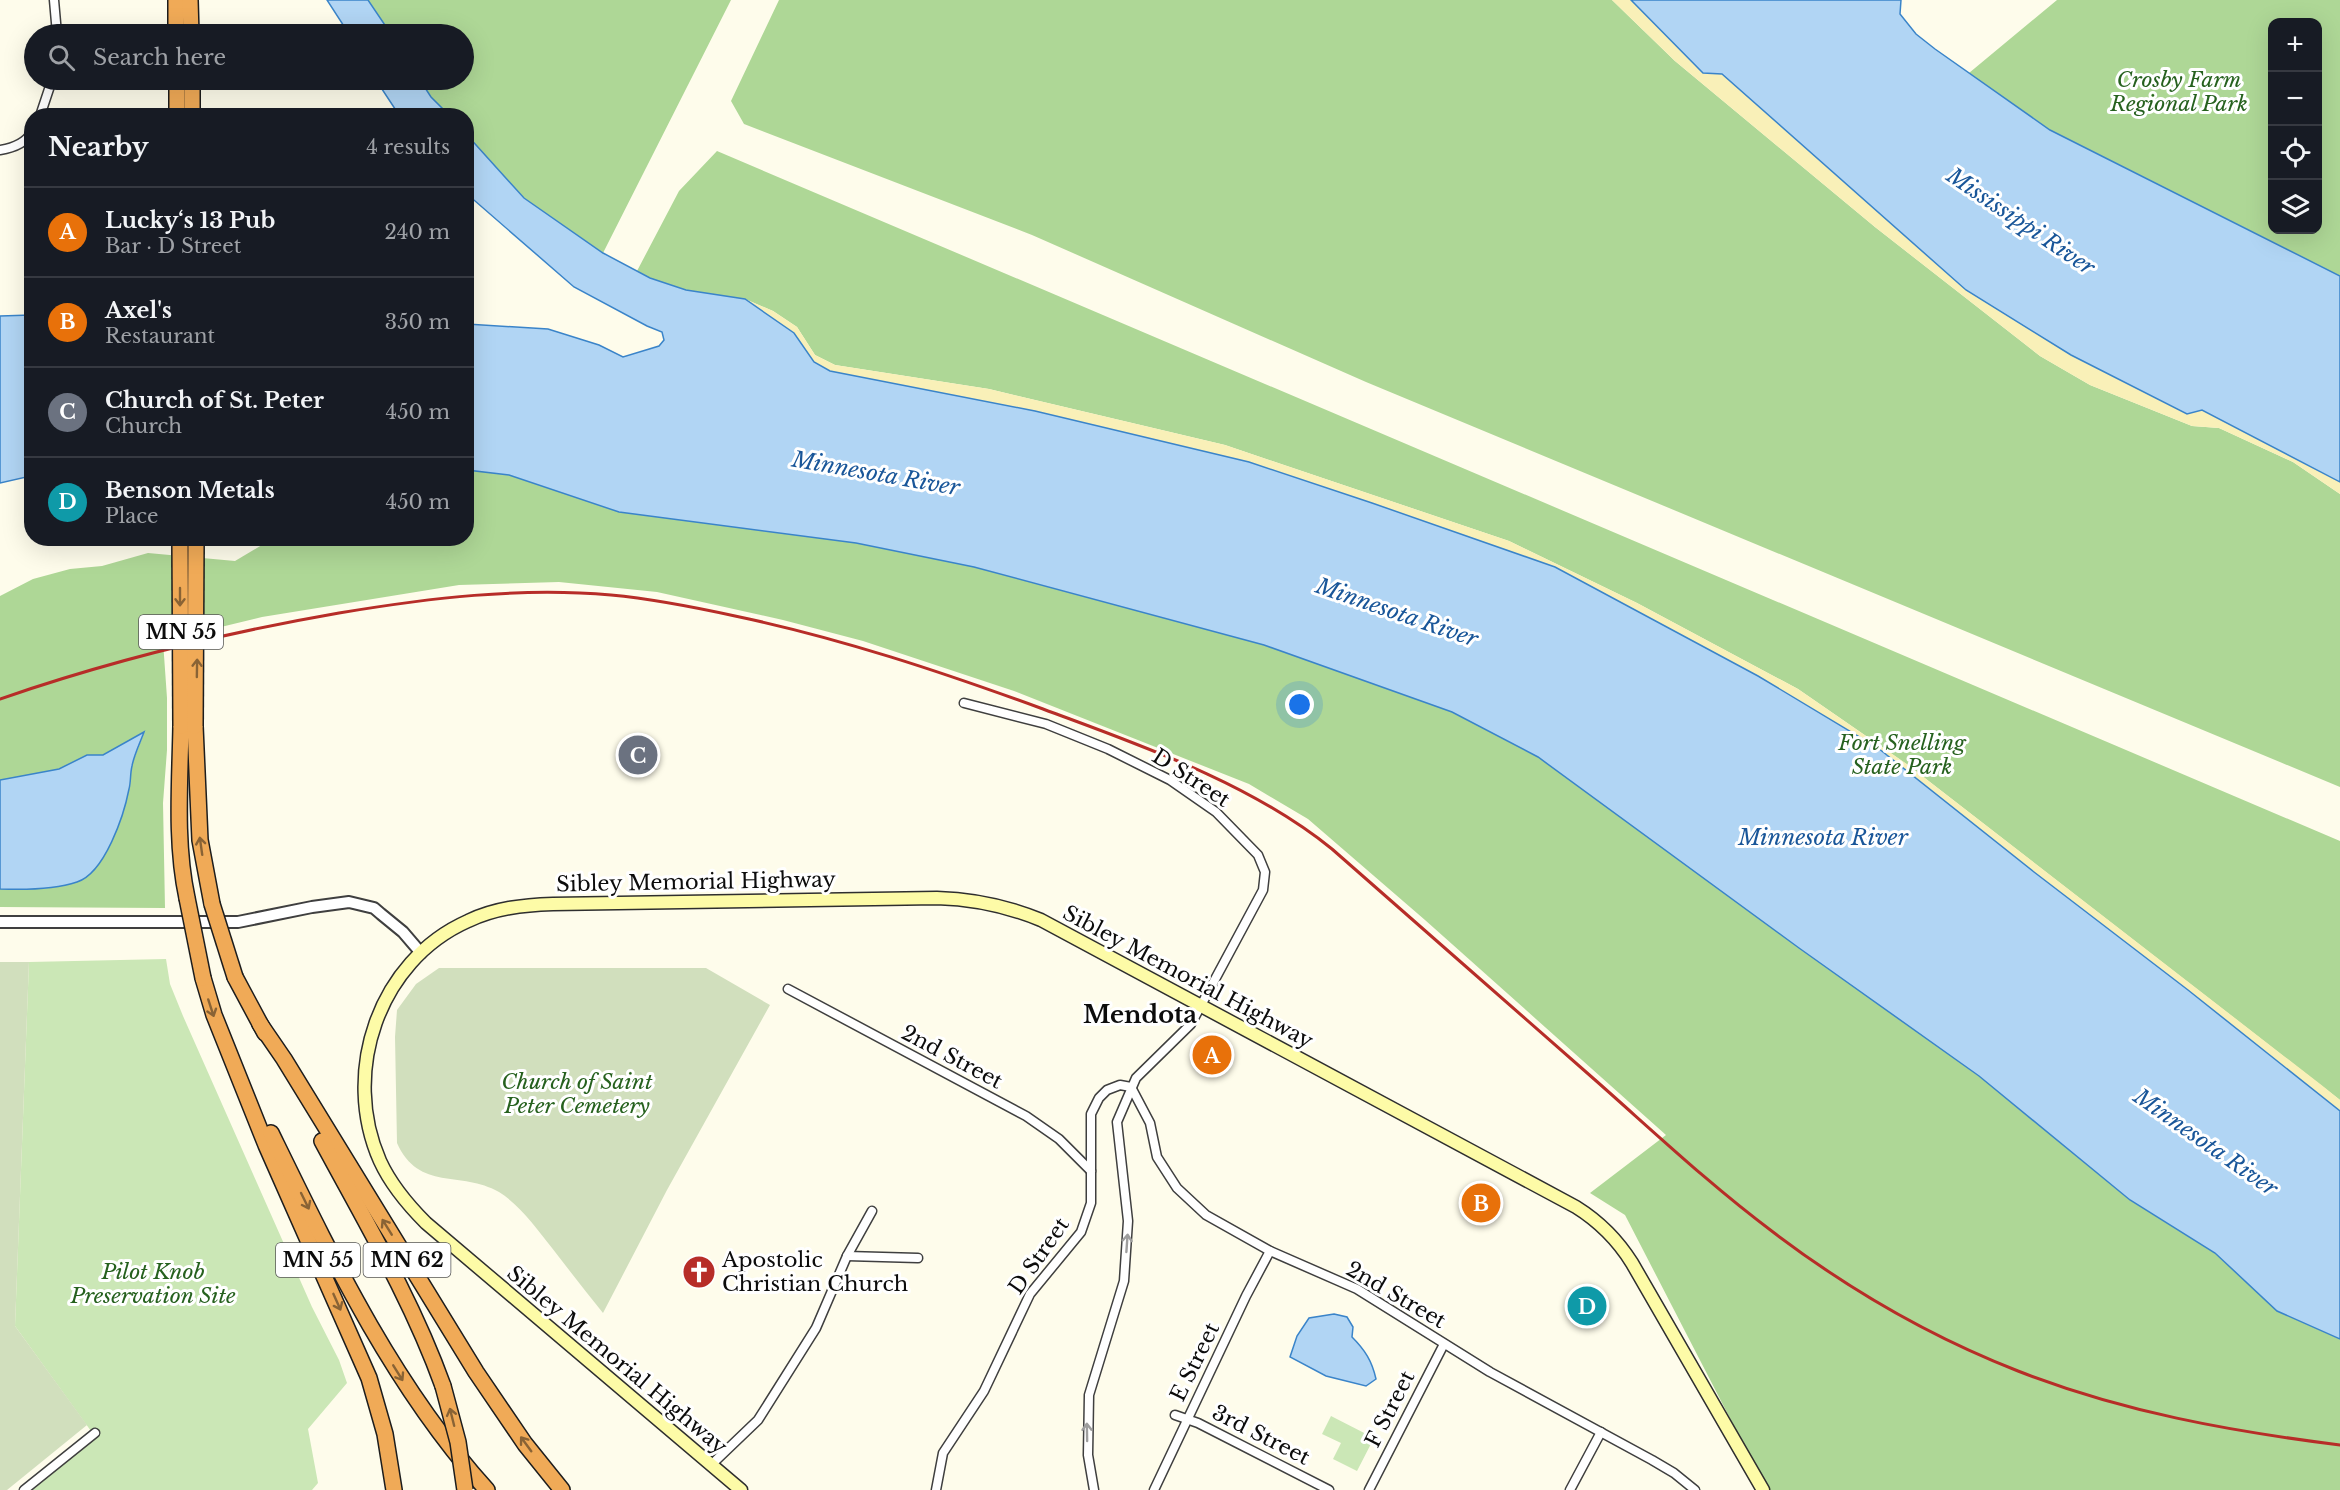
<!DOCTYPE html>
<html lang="en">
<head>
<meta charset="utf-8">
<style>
	body { margin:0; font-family:"Libre Baskerville",serif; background:#242831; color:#f1f3f6 }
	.controls { position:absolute; right:18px; top:18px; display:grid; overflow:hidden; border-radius:12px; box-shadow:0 6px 24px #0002 }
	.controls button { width:54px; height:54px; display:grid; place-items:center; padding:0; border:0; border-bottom:2px solid #363941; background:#171b24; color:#f1f3f6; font:30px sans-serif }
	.you { position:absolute; left:1300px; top:705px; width:21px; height:21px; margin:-15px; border:4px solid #fff; border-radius:50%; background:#1a73e8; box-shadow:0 0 0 9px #1a73e833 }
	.badge { display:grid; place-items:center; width:39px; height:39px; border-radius:50%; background:#1a73e8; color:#fff; font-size:20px; font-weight:700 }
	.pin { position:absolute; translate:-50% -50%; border:3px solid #fff; box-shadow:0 2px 6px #0006 }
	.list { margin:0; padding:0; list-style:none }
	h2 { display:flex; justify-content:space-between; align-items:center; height:78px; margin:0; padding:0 24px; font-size:26px }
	h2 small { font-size:20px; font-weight:400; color:#9ea1a6 }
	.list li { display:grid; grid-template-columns:39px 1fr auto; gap:18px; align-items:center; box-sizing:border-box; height:90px; padding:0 24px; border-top:2px solid #363941 }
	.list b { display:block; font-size:22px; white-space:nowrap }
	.list p { margin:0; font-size:20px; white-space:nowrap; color:#9ea1a6 }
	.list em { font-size:20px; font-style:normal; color:#9ea1a6 }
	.icon { flex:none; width:33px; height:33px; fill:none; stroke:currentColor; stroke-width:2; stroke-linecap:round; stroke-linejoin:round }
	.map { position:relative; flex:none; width:2340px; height:1490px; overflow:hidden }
	.search { position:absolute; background:#171b24; box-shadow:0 6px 24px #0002; left:24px; top:24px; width:450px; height:66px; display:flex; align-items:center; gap:15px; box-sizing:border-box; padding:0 21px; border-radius:33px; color:#9ea1a6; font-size:22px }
	.panel { position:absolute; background:#171b24; box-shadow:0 6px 24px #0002; left:24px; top:108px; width:450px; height:438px; border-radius:24px }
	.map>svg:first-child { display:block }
</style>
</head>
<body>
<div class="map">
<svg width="2340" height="1490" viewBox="0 0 2340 1490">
	<rect width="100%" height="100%" fill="#fefceb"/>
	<g fill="#cbe7b6">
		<path d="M 166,959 L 170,984 L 183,1016 L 312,1307 L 339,1360 L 347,1383 L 308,1429 L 318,1483 L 312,1490 L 32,1490 L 96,1438 L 15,1326 L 29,962 Z"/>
		<path d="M 1331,1416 L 1374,1438 L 1357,1471 L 1333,1459 L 1341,1443 L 1322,1434 Z"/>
	</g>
	<g fill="#aed796" fill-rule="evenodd">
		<path d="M 368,0 L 731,0 L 603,253 L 524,198 L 467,135 L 466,116 L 449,115 L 431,97 L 420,80 L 464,80 L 464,34 L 391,34 Z"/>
		<path d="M 779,0 L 1612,0 L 1675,61 L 1875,227 L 2040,356 L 2090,385 L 2192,426 L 2219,428 L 2293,462 L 2340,494 L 2340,787 L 1366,382 L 1032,235 L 744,124 L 731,101 Z"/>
		<path d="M 2057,0 L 2340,0 L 2340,276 L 2050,130 L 1969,73 ZM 2272,22 L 2318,22 L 2318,230 L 2272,230 Z"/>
		<path d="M 717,151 L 2340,841 L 2340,1100 L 1908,765 L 1798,689 L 1637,603 L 1509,541 L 1225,445 L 989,389 L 835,365 L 815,355 L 797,327 L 773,311 L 745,299 L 686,290 L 650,278 L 637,271 L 679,191 Z"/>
		<path d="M 467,470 L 509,475 L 619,512 L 856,543 L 974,567 L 1264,645 L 1452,712 L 1538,757 L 1979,1076 L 2130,1200 L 2215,1253 L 2277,1311 L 2340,1339 L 2340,1490 L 1767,1490 L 1625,1215 L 1590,1193 L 1666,1135 L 1425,920 L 1308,819 L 1249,784 L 1014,691 L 863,641 L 783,620 L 657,592 L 559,582 L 459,585 L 262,617 L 163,641 L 167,698 L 167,750 L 163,803 L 165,908 L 0,907 L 0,889 L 50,888 L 130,787 L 131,767 L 144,733 L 103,755 L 87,755 L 59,769 L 0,780 L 0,596 L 33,579 L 70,569 L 102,566 L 148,553 L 235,561 L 272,539 L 466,538 Z"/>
	</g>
	<g fill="#f9f0b8">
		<path d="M 1612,0 L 1631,0 L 1703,73 L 1722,74 L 2187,414 L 2202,410 L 2340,482 L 2340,494 L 2293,462 L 2219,428 L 2192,426 L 2090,385 L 2040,356 L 1875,227 L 1675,61 Z"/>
		<path d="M 745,299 L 773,311 L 797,327 L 815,355 L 835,365 L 989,389 L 1225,445 L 1509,541 L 1637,603 L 1798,689 L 1908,765 L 2324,1087 L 2340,1100 L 2340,1111 L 2188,990 L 2034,872 L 1249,462 L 1035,411 L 830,371 L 814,362 L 794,333 Z"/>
	</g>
	<g fill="#d1dfbd">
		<path d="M 0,962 L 29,962 L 15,1326 L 87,1425 L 7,1490 L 0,1490 Z"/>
		<path d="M 439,968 L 706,968 L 770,1005 L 667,1190 L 603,1313 C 586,1292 569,1270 552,1248 C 536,1228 521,1206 499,1192 C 461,1170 419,1192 397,1143 L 395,1037 L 397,1010 L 416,984 Z"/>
	</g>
	<g fill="#b1d5f4" stroke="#3a84c9" stroke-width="1.5">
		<path d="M 327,0 L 368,0 L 391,34 L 349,34 Z"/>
		<path d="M 1631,0 L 1901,0 L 1900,14 L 1916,34 L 1935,49 L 2050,130 L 2340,276 L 2340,482 L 2202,410 L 2187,414 L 2071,355 L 1966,290 L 1722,74 L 1703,73 Z"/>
		<path d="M 376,80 L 420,80 L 431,97 L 449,115 L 399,115 Z"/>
		<path d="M 467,135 L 524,198 L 603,253 L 650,278 L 686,290 L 745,299 L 794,333 L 814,362 L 830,371 L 1035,411 L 1249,462 L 1372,503 L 1555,567 L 1758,676 L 1878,748 L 2034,872 L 2188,990 L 2340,1111 L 2340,1339 L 2277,1311 L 2215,1253 L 2130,1200 L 1979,1076 L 1799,948 L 1538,757 L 1452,712 L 1264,645 L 974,567 L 856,543 L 619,512 L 509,475 L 467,470 L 467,324 L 548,329 L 599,345 L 623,357 L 659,346 L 664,340 L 662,332 L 647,326 L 574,287 L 467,194 Z"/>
		<path d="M 31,315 L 31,476 L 0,483 L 0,316 Z"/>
		<path d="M 144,732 C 140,743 134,755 132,766 C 130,774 131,782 129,789 C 124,815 105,873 77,882 C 53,890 25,890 0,889 L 0,780 L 59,769 L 87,755 L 103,755 Z"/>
		<path d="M 1334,1314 L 1347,1317 L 1353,1327 L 1352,1337 C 1365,1350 1372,1361 1376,1379 L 1366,1386 L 1326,1376 L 1290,1357 L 1297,1336 L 1309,1318 Z"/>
	</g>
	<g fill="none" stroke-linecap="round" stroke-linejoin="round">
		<g stroke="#3f3f3f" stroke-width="11">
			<g id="minor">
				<path d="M 54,0 L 57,34"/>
				<path d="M 40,116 L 52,80"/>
				<path d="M 0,150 C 13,148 25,144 32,132"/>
				<path d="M 964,703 L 1046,724 L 1108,749 L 1170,780 L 1216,812 L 1258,855 L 1265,872 L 1263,890 L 1191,1024 L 1136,1078 L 1117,1122 L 1128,1221 L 1124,1281 L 1089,1395 L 1088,1455 L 1094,1490"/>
				<path d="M 788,989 L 1026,1116 L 1059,1139 L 1091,1171"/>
				<path d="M 1131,1087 L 1150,1123 L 1157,1157 L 1177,1188 L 1206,1215 L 1270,1251 L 1357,1289 L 1490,1372 L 1652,1460 L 1674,1473 L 1695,1490"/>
				<path d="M 847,1256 L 918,1258"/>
				<path d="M 1175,1415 L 1198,1423 L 1329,1490"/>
				<path d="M 711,1465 L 758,1420 L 816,1328 L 847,1256 L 872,1211"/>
				<path d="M 24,1490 L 95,1433"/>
				<path d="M 936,1490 L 943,1453 L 984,1391 L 1030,1294 L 1081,1232 L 1091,1203 L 1091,1114 L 1099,1098 L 1107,1090 L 1120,1085 L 1131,1087"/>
				<path d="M 1154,1490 L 1246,1296 L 1270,1251"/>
				<path d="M 1369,1490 L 1444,1344"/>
				<path d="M 1570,1490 L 1601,1432"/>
			</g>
		</g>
		<g stroke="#3f3f3f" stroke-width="14">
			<path id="tertiary" d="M 0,922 L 238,922 L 312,907 L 349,902 L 374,908 L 381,914 L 403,932 L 421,953"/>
		</g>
		<g stroke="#2e2e2e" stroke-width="15">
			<path id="secondary" d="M 741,1490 L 426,1223 C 408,1205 391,1185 380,1161 C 341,1073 378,961 468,921 C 495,908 523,905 553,904 L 937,898 C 973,899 1007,906 1041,920 L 1576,1207 C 1600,1222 1617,1239 1632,1263 L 1763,1490"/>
		</g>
		<g stroke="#1d1d1d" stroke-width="18">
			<g id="motorway">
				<path d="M 176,0 L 176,34"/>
				<path d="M 190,0 L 191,34"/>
				<path d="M 177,80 L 177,116"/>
				<path d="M 192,80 L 192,116"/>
				<path d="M 181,726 C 180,783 175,842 187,898"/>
				<path d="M 195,726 L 200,840 L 212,904"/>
				<path d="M 235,977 L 265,1033"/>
				<path d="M 203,978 L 214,1015 L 266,1145 L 369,1378 L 385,1434 L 394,1490"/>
				<path d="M 260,1024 L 284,1059 L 476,1372 L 525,1444 L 562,1490"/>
				<path d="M 271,1133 C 332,1258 393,1386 487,1490"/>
				<path d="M 322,1141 C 365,1221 412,1300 443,1386"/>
			</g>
		</g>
		<use href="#minor" stroke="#fff" stroke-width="8"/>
		<use href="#tertiary" stroke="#fff" stroke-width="10"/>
		<use href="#secondary" stroke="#fdfba7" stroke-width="12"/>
		<use href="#motorway" stroke="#f0aa57" stroke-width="15"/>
		<path stroke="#b72d28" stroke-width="3" d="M 0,699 C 110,661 224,633 339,613 C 429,598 519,587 611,595 C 653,599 694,607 735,616 C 840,638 942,672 1043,709 C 1142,746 1249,782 1332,849 C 1419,926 1507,1002 1594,1079 C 1653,1131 1710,1185 1773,1232 C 1848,1289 1931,1337 2018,1371 C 2123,1412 2229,1431 2340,1445"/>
		<g stroke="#1d1d1d" stroke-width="18" stroke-linecap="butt">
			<g id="motorway-bridge">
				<path d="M 180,538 L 181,726"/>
				<path d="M 195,726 L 196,538"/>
				<path d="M 187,898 L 203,978"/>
				<path d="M 212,904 L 235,977"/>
				<path d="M 443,1386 L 458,1442 L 465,1490"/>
			</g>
		</g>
		<use href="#motorway-bridge" stroke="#f0aa57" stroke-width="15"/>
	</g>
	<defs><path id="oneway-shaft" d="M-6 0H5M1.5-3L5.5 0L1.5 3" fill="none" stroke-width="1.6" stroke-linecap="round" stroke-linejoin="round" transform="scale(1.5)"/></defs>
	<g stroke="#896335">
		<use href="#oneway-shaft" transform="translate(180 597) rotate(90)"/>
		<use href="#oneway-shaft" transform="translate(197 668) rotate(-89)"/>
		<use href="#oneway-shaft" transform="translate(201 846) rotate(-98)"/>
		<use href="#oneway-shaft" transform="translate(211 1008) rotate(72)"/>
		<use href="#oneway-shaft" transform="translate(305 1201) rotate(64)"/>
		<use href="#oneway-shaft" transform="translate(387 1227) rotate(-122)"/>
		<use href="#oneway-shaft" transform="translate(337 1302) rotate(66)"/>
		<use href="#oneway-shaft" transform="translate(398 1373) rotate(58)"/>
		<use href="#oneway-shaft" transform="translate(452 1417) rotate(-104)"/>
		<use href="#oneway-shaft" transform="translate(526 1444) rotate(-126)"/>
	</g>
	<g stroke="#9e9e9e">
		<use href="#oneway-shaft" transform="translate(1127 1243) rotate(-86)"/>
		<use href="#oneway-shaft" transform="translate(1087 1432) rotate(-91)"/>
	</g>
	<defs>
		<g id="church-disc" transform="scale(1.725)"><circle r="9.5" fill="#b72d28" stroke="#fff"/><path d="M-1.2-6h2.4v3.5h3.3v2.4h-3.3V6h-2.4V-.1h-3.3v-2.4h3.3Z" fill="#fff"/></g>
	</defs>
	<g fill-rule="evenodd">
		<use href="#church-disc" x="699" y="1272"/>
	</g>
	<g text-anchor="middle" stroke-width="6" stroke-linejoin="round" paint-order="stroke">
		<g fill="#fff" stroke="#555" stroke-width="1.5">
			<rect x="139" y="615" width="84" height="34" rx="4.5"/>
			<rect x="276" y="1243" width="84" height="34" rx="4.5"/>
			<rect x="363.5" y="1243" width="87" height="34" rx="4.5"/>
		</g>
		<g font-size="20" font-weight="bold" fill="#0c0c0c">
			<text x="181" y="639">MN 55</text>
			<text x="318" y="1267">MN 55</text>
			<text x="407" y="1267">MN 62</text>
		</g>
		<g font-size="21" font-style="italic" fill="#26611e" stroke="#fff">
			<text x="2179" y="87">Crosby Farm<tspan x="2179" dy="24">Regional Park</tspan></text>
			<text x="1902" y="750">Fort Snelling<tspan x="1902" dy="24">State Park</tspan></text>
			<text x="577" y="1089">Church of Saint<tspan x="577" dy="24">Peter Cemetery</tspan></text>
			<text x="153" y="1279">Pilot Knob<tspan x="153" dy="24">Preservation Site</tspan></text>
		</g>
		<g font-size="21" fill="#0c0c0c" stroke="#fff">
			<text transform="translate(1191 778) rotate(33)" y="7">D Street</text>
			<text transform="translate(696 882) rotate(-1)" y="7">Sibley Memorial Highway</text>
			<text transform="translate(1188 977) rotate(28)" y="7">Sibley Memorial Highway</text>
			<text transform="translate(952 1057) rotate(28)" y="7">2nd Street</text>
			<text transform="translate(1039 1256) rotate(-55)" y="7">D Street</text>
			<text transform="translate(1396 1295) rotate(30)" y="7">2nd Street</text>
			<text transform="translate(617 1360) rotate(40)" y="7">Sibley Memorial Highway</text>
			<text transform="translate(1195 1362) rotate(-64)" y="7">E Street</text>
			<text transform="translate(1390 1409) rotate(-63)" y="7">F Street</text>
			<text transform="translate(1261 1435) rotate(27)" y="7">3rd Street</text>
		</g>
		<g font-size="21" fill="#0c0c0c" stroke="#fff" text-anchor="start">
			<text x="722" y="1267">Apostolic<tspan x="722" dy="24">Christian Church</tspan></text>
		</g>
		<g font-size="22" font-style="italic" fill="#195699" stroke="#fff">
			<text transform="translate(2021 221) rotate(34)" y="8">Mississippi River</text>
			<text transform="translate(876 473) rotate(10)" y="8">Minnesota River</text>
			<text transform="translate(1397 612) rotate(19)" y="8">Minnesota River</text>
			<text x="1823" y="845">Minnesota River</text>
			<text transform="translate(2206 1142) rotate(35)" y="8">Minnesota River</text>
		</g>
		<g font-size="24" font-weight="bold" fill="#0c0c0c" stroke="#fff">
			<text x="1140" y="1023">Mendota</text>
		</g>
	</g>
</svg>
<div class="controls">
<button>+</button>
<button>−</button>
<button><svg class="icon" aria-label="locate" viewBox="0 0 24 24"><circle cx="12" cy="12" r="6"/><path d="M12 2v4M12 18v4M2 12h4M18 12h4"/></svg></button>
<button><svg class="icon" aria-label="layers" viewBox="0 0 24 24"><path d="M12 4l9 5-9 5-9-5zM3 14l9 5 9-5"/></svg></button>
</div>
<div class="you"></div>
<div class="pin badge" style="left:1212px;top:1055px;background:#e8710a">A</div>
<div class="pin badge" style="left:1481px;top:1203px;background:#e8710a">B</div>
<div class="pin badge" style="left:638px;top:755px;background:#6b7280">C</div>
<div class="pin badge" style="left:1587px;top:1306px;background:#0f9aa8">D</div>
<div class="search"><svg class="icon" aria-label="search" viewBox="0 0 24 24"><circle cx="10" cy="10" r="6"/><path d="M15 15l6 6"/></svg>Search here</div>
<section class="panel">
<h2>Nearby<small>4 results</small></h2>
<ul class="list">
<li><span class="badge" style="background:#e8710a">A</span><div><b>Lucky‘s 13 Pub</b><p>Bar · D Street</p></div><em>240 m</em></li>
<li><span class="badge" style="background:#e8710a">B</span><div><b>Axel's</b><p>Restaurant</p></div><em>350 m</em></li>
<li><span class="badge" style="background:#6b7280">C</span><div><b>Church of St. Peter</b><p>Church</p></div><em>450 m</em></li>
<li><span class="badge" style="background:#0f9aa8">D</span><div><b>Benson Metals</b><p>Place</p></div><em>450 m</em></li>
</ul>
</section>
</div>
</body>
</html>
